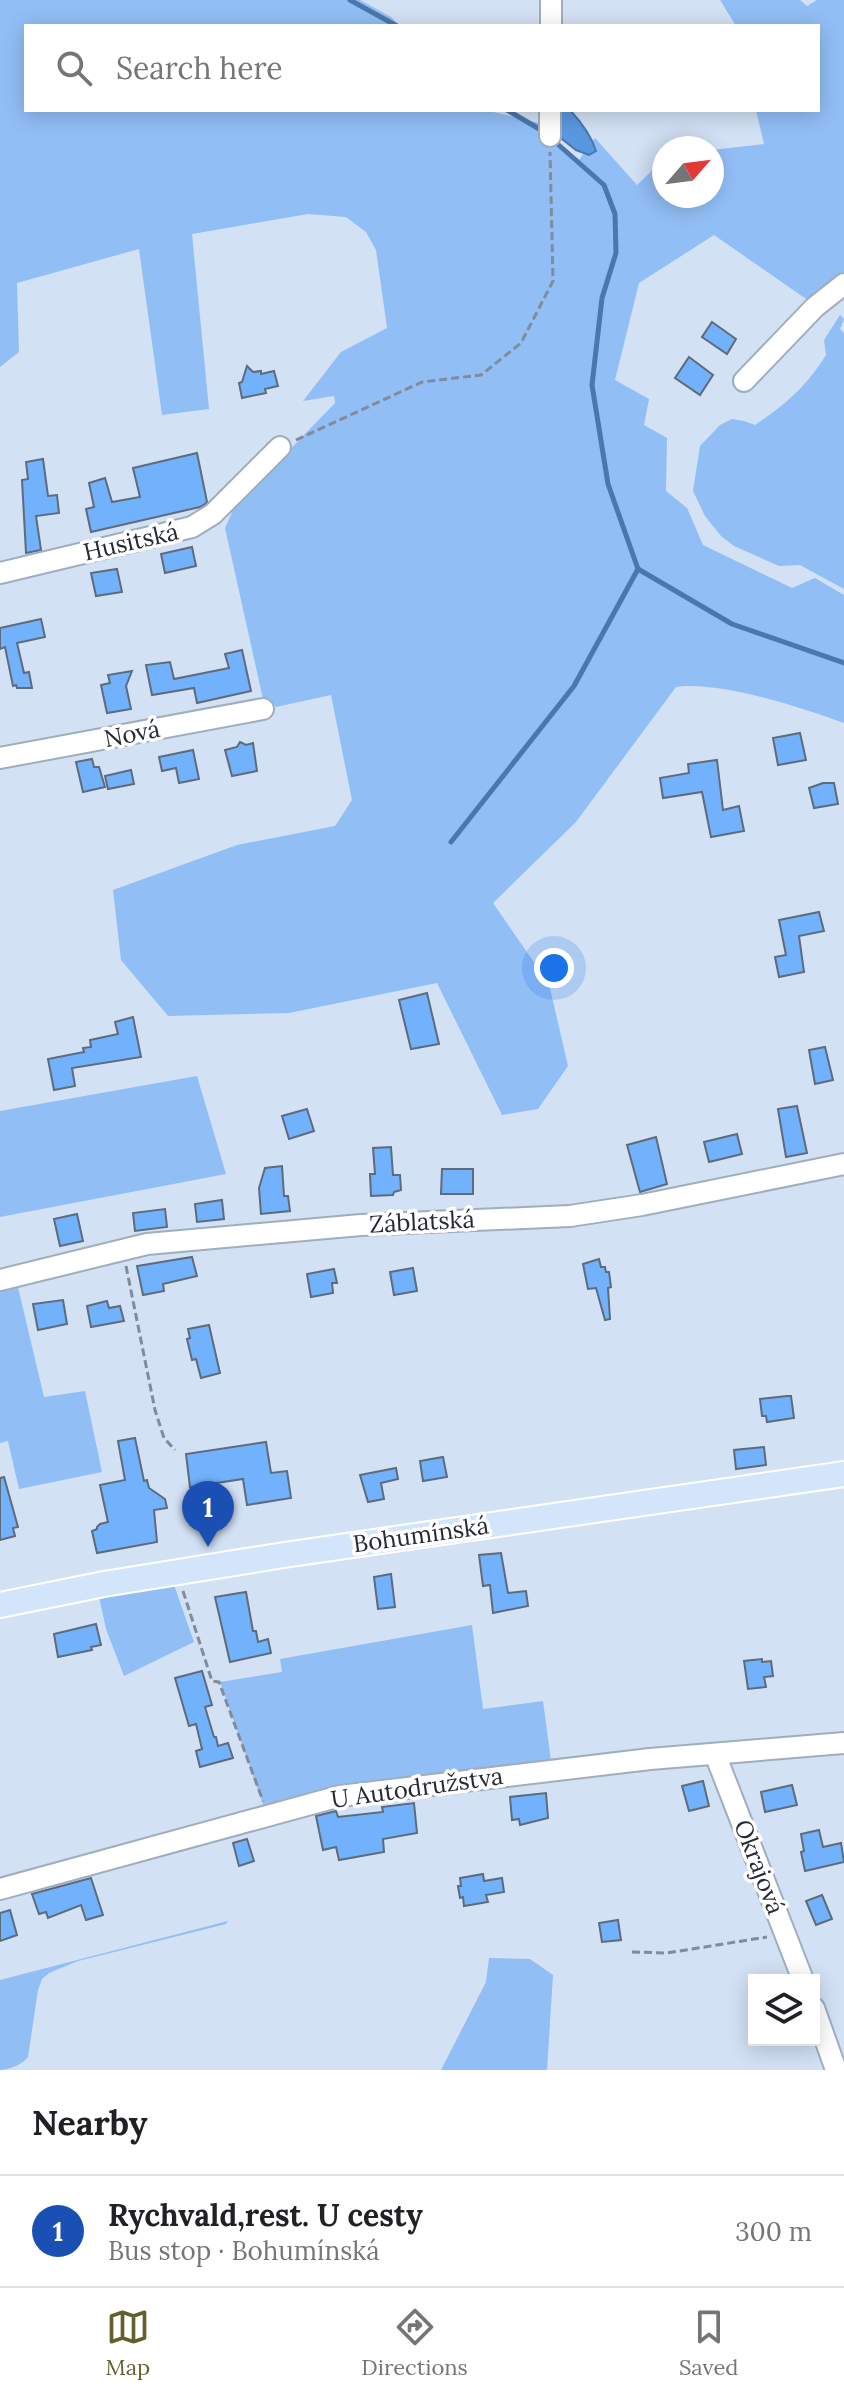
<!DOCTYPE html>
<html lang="en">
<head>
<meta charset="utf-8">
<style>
	body { margin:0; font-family:Lora,serif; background:#f2f2f2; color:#202124 }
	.controls { position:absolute; right:24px; bottom:24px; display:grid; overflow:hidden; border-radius:0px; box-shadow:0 4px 20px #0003 }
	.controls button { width:72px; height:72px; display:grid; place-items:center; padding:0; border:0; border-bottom:2px solid #e0e0e0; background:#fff; color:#202124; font:40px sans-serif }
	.compass { position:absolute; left:652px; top:136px; width:72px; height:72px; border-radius:50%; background:#fff; box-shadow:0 4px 20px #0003; rotate:62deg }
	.you { position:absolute; left:554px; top:968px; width:28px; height:28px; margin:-20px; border:6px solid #fff; border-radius:50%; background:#1a73e8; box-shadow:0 0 0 12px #1a73e833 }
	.badge { display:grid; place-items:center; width:52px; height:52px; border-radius:50%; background:#645f2b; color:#fff; font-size:26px; font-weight:700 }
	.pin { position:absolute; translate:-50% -66px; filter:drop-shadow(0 2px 4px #0008) }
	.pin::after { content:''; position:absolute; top:42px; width:28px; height:24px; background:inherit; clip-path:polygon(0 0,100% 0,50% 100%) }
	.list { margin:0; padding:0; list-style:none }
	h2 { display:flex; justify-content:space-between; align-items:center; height:104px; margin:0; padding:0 32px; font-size:34px }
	h2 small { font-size:26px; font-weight:400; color:#757577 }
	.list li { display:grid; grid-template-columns:52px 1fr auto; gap:24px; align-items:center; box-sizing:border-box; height:112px; padding:0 32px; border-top:2px solid #e0e0e0 }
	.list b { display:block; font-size:30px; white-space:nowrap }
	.list p { margin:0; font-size:26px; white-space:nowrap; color:#757577 }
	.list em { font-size:26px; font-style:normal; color:#757577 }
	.icon { flex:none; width:44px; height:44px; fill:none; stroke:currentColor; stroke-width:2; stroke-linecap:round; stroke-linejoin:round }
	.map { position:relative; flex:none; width:844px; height:2070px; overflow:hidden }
	.search { position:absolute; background:#fff; box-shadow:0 4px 20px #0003; left:24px; right:24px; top:24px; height:88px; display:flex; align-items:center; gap:20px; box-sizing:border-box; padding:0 28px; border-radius:0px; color:#757577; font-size:30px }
	.sheet { height:216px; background:#fff }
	nav { display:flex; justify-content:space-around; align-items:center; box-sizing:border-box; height:112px; border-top:2px solid #e0e0e0; background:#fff; font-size:22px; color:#757577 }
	nav a { display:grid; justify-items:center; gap:4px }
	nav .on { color:#645f2b }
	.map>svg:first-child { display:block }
</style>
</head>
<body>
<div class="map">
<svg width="844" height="2070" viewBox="0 0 844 2070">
	<rect width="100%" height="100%" fill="#d2e1f4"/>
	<g fill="#91bef5">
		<path d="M 0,0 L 360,0 L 391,17 L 400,26 L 26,26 L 26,110 L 485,110 L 539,123 L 547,135 L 579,160 L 595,138 L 637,185 L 664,159 L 664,196 L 712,196 L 712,150 L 764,144 L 756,110 L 818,110 L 818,26 L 736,26 L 720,0 L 800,0 L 807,6 L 817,0 L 844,0 L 844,273 L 809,301 L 714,235 L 639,283 L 615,380 L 649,399 L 644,425 L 667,438 L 666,491 L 687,508 L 703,545 L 792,588 L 815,578 L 844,595 L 844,723 C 804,708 717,680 676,687 L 576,822 L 493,903 L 549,984 L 568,1066 L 538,1109 L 502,1115 L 437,983 L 289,1013 L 168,1016 L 121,960 L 113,890 L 237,845 L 335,826 L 352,800 L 331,695 L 276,707 L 270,699 L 263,699 L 225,528 L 235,506 L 335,403 L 334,396 L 303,401 L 341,352 L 387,328 L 376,250 L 366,232 L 346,217 L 308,214 L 192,234 L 209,409 L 162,415 L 139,249 L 17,283 L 19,352 L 0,367 Z"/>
		<path d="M 840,315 L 844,319 L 840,329 L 844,333 L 844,589 L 800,565 L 779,566 L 734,546 L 721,536 L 705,516 L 693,491 L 700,446 L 720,425 L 732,419 L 744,421 L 755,425 C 786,404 806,387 826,355 L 824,340 Z"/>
		<path d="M 197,1076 L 226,1174 L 0,1217 L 0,1111 Z"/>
		<path d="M 17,1283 L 44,1397 L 85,1391 L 102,1472 L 19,1489 L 8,1441 L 0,1443 L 0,1287 Z"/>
		<path d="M 174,1585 L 194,1642 L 124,1676 L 106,1629 L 99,1597 Z"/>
		<path d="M 472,1625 L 483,1709 L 543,1701 L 551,1761 L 264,1807 L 220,1682 L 282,1672 L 280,1659 Z"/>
		<path d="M 228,1921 L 226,1924 L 78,1961 L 49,1973 L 42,1979 L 38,1990 L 28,2057 C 23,2064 9,2070 0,2070 L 0,1980 Z"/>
		<path d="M 489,1958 L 530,1959 L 553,1975 L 547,2070 L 441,2070 L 486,1982 Z"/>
	</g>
	<path fill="#5998e1" stroke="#4a77ac" stroke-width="2" d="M 557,110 L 570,110 C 581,122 591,135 596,151 L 589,155 L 576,150 L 557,135 Z"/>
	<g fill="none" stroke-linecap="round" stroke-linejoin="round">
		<g stroke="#4a77ac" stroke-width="5">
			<path d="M 350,0 L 397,26"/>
			<path d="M 507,110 L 546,133"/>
			<path d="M 553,140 L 604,185 L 615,214 L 616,253 L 602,298 L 592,385 L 608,484 L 638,569 L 732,624 L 844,663"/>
			<path d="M 451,842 L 574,686 L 638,569"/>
		</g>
	</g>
	<g fill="#72b2fc" stroke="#5d6b7b" stroke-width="2">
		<path d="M 712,322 L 736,339 L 727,354 L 702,337 Z"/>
		<path d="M 689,357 L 713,375 L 700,395 L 675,378 Z"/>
		<path d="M 247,366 L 253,372 L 261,371 L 261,374 L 274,371 L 278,386 L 265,389 L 266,393 L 242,398 L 239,383 L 242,382 Z"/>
		<path d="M 197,453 L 207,502 L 205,504 L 200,507 L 91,532 L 86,509 L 94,507 L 89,483 L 105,478 L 112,502 L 140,497 L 133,468 Z"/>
		<path d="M 43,459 L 48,496 L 57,495 L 59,513 L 36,516 L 41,550 L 26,553 L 22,480 L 28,479 L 26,462 Z"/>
		<path d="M 192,547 L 196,566 L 165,573 L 161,554 Z"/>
		<path d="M 117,569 L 122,592 L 96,596 L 91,573 Z"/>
		<path d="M 41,619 L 45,637 L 17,643 L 24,673 L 29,672 L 32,688 L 17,688 L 16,685 L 13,686 L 5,647 L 0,649 L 0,628 Z"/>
		<path d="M 242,650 L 251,691 L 197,703 L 194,688 L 152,695 L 146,665 L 170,662 L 174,679 L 229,668 L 225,654 Z"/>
		<path d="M 132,671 L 126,686 L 131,709 L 107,713 L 101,685 L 110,683 L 108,675 Z"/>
		<path d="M 800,733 L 806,760 L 778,765 L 773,738 Z"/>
		<path d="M 240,742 L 246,745 L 253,743 L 257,771 L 232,776 L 225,750 L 237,747 Z"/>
		<path d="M 193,750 L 199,779 L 179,783 L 176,768 L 162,771 L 159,757 Z"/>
		<path d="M 92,759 L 94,767 L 99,767 L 105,787 L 83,792 L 76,762 Z"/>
		<path d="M 717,760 L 723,810 L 739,806 L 744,831 L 711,837 L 702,792 L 663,798 L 660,778 L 689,773 L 688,764 Z"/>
		<path d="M 131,770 L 134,784 L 108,789 L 105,776 Z"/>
		<path d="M 823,783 L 834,783 L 838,804 L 814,808 L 809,788 Z"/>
		<path d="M 819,912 L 824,931 L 799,936 L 804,972 L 779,977 L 775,957 L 786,955 L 779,920 Z"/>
		<path d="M 427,993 L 439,1044 L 411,1049 L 399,1000 Z"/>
		<path d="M 133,1017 L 141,1057 L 72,1068 L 75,1086 L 54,1090 L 48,1059 L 84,1052 L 83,1048 L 91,1047 L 90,1040 L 118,1034 L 115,1022 Z"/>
		<path d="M 825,1047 L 833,1080 L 815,1084 L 809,1050 Z"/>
		<path d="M 797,1106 L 807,1153 L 786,1157 L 778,1109 Z"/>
		<path d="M 307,1109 L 314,1131 L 289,1139 L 282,1116 Z"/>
		<path d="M 737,1134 L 742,1154 L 709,1162 L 704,1142 Z"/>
		<path d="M 656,1137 L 667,1184 L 640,1192 L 627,1145 Z"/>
		<path d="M 391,1147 L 393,1175 L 400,1175 L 401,1190 L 394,1192 L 393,1195 L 371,1196 L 370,1174 L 375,1174 L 373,1148 Z"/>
		<path d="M 282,1166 L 284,1196 L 288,1196 L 290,1211 L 261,1214 L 259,1188 L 265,1168 Z"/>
		<path d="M 442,1169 L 473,1169 L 473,1194 L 441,1194 Z"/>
		<path d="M 222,1200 L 224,1219 L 197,1222 L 195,1204 Z"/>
		<path d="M 165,1209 L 167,1227 L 135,1231 L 133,1213 Z"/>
		<path d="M 77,1214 L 83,1241 L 60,1246 L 54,1219 Z"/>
		<path d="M 192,1257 L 197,1276 L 163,1284 L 164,1291 L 143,1295 L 137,1266 Z"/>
		<path d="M 599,1259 L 601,1267 L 605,1267 L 606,1272 L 609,1272 L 611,1287 L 608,1288 L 610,1319 L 605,1320 L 596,1288 L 588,1289 L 583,1264 Z"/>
		<path d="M 413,1268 L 417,1291 L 394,1295 L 390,1272 Z"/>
		<path d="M 334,1269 L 337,1283 L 332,1283 L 333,1293 L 311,1297 L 307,1274 Z"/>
		<path d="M 63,1300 L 67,1324 L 38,1330 L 33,1304 Z"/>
		<path d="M 107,1301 L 109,1308 L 120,1306 L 124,1321 L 91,1327 L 87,1306 Z"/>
		<path d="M 209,1325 L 220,1373 L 201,1378 L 196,1359 L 192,1360 L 187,1339 L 190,1338 L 188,1329 Z"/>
		<path d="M 787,1396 L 791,1396 L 794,1418 L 767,1422 L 766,1416 L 762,1416 L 760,1399 Z"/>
		<path d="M 135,1438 L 144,1481 L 147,1480 L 149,1488 L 165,1499 L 167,1508 L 154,1510 L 157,1542 L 97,1553 L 92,1531 L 97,1529 L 97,1527 L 100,1524 L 108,1522 L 100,1485 L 125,1480 L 118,1441 Z"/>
		<path d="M 266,1442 L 271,1473 L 287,1471 L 291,1498 L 247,1505 L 243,1479 L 190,1487 L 186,1454 Z"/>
		<path d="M 764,1447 L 766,1465 L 736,1469 L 734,1450 Z"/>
		<path d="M 443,1457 L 447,1477 L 423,1481 L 420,1461 Z"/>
		<path d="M 396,1468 L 398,1479 L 381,1483 L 384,1499 L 368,1502 L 360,1475 Z"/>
		<path d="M 4,1477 L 18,1527 L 13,1528 L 15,1536 L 0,1540 L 0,1478 Z"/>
		<path d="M 501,1553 L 508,1593 L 526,1591 L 528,1606 L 493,1613 L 490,1585 L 483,1586 L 479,1555 Z"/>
		<path d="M 391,1574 L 395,1607 L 378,1609 L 374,1577 Z"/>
		<path d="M 246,1592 L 253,1631 L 256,1631 L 258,1642 L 268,1639 L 271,1653 L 230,1662 L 215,1597 Z"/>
		<path d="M 96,1624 L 101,1645 L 91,1647 L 92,1650 L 58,1657 L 54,1634 Z"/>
		<path d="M 762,1659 L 762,1662 L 771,1661 L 773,1676 L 764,1677 L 766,1687 L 748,1689 L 744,1661 Z"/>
		<path d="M 202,1671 L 212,1705 L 205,1707 L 214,1737 L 216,1737 L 218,1746 L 228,1743 L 233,1758 L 200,1767 L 196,1751 L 202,1749 L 196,1724 L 189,1726 L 175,1678 Z"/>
		<path d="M 703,1781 L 709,1806 L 689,1811 L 682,1786 Z"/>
		<path d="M 792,1785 L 797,1805 L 765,1812 L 761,1792 Z"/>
		<path d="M 546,1793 L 548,1818 L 520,1825 L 519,1819 L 512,1820 L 510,1797 Z"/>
		<path d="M 414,1803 L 417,1833 L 383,1839 L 384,1852 L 339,1860 L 336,1847 L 323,1850 L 316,1816 L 336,1811 L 338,1817 L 383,1812 L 382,1807 Z"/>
		<path d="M 819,1830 L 823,1847 L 841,1843 L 844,1862 L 805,1871 L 801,1852 L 804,1851 L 801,1834 Z"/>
		<path d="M 247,1839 L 254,1861 L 239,1866 L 233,1843 Z"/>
		<path d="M 483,1874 L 484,1881 L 502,1878 L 504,1892 L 486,1895 L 488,1902 L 464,1906 L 463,1897 L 460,1898 L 458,1886 L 461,1886 L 460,1878 Z"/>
		<path d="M 91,1878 L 103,1915 L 86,1920 L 81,1905 L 48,1918 L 46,1912 L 39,1914 L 32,1894 Z"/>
		<path d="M 822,1895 L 832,1919 L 816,1925 L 806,1901 Z"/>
		<path d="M 10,1910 L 17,1935 L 0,1941 L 0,1913 Z"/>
		<path d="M 618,1920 L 621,1940 L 602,1942 L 599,1923 Z"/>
	</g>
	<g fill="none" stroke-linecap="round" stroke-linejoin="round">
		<g stroke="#9faebf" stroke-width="24">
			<g id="minor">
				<path d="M 551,26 L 551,0"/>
				<path d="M 550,136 L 550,110"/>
				<path d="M 744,381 L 815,307 L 844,284"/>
				<path d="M 0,573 L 192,527 L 213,514 L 280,447"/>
				<path d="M 0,758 L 263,709"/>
				<path d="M 0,1280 L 147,1244 L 361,1225 L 570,1216 L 642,1205 L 844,1164"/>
				<path d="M 715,1754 L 803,1980"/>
				<path d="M 0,1889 L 340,1796 L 650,1759 L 844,1743"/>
				<path d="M 814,2008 L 836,2070"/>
			</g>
		</g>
		<g stroke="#fff" stroke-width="28">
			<path id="major" d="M 0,1605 L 104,1584 L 284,1555 L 844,1474"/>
		</g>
		<g stroke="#818b99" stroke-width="3" stroke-dasharray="8 4" stroke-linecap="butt">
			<path d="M 296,440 L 422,382 L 481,375 L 521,343 L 553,281 L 550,152"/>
			<path d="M 126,1266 L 155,1410 L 164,1438 L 175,1450"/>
			<path d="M 183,1591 L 212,1681 L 219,1682 L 263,1801"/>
			<path d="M 632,1952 L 667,1953 L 767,1937"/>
		</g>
		<use href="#minor" stroke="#fff" stroke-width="20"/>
		<use href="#major" stroke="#d3e5fa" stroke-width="24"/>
	</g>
	<g text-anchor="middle" stroke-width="7" stroke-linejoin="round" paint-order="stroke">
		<g font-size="24" fill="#262b32" stroke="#fff">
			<text transform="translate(131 542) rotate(-13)" y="8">Husitská</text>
			<text transform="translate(132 734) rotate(-11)" y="8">Nová</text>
			<text transform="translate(422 1222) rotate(-3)" y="8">Záblatská</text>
			<text transform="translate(421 1535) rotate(-8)" y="8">Bohumínská</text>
			<text transform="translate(417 1788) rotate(-8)" y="8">U Autodružstva</text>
			<text transform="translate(759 1867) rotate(69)" y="8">Okrajová</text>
		</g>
	</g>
</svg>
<div class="controls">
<button><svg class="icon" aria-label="layers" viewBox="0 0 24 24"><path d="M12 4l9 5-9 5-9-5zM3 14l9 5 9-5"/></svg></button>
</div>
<svg class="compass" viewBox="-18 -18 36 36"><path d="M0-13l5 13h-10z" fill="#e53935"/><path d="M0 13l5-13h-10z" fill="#757577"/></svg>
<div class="you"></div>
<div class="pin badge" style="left:208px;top:1547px;background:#1a4fb4">1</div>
<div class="search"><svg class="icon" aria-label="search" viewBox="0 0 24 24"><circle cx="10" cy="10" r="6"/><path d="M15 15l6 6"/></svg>Search here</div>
</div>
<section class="sheet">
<h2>Nearby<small></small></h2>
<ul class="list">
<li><span class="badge" style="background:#1a4fb4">1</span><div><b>Rychvald,rest. U cesty</b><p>Bus stop · Bohumínská</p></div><em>300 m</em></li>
</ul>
</section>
<nav>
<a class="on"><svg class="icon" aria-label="map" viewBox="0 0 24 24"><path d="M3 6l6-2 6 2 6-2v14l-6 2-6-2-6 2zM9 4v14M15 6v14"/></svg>Map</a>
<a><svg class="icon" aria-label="directions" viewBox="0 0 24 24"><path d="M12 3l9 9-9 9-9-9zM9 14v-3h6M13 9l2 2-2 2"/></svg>Directions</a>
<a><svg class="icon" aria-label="saved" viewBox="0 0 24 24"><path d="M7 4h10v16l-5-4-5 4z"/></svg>Saved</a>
</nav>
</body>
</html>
